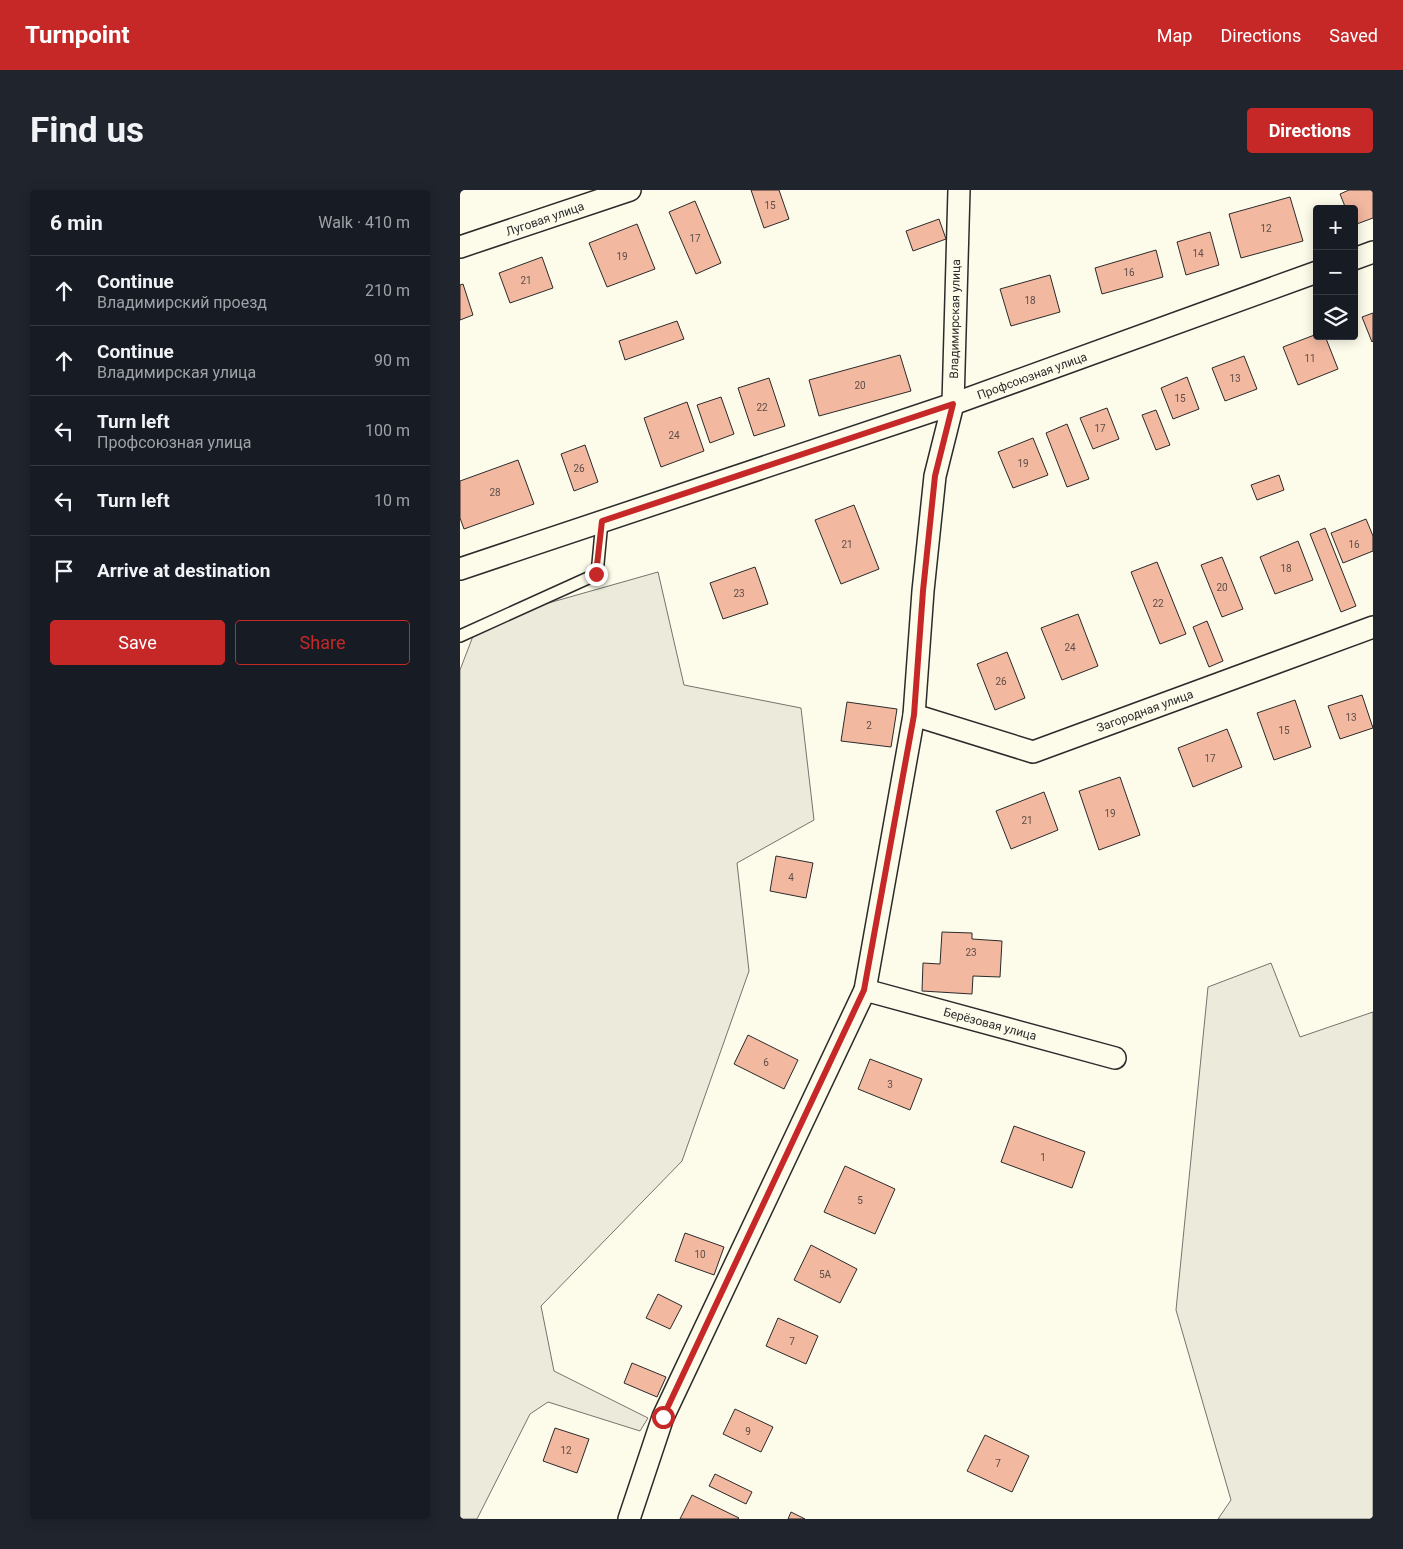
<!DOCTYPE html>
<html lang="en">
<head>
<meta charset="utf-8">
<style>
	body { margin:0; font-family:Roboto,sans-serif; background:#20242c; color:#f1f3f6 }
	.controls { position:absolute; right:15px; top:15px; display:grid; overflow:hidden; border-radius:5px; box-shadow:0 2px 12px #0003 }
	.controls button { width:45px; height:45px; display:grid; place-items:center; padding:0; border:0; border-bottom:1px solid #363941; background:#171b24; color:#f1f3f6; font:25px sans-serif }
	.stop { position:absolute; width:15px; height:15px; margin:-11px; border:4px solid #c62828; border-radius:50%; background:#fff }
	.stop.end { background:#c62828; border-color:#fff; box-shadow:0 1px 5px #0008 }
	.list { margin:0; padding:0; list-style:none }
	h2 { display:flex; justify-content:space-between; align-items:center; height:65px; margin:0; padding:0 20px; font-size:21px }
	h2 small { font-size:16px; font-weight:400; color:#9ea1a6 }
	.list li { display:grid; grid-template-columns:32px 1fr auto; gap:15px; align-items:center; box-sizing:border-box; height:70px; padding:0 20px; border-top:1px solid #363941 }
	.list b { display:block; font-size:19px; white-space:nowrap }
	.list p { margin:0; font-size:16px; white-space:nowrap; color:#9ea1a6 }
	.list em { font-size:16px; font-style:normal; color:#9ea1a6 }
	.actions { display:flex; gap:10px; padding:15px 20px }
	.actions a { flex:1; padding:11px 0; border:1px solid #c62828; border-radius:5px; text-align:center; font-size:18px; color:#c62828 }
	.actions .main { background:#c62828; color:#fff }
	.icon { flex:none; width:28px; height:28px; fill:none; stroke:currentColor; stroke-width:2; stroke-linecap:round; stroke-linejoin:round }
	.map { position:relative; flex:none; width:913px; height:1329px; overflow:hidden; border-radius:5px }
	header { display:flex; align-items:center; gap:30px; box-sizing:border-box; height:70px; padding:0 25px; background:#c62828; color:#fff }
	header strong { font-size:24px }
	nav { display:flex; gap:28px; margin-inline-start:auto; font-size:18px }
	.intro { display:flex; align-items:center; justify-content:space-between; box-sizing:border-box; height:120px; padding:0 30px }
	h1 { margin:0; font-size:35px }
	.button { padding:12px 22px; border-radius:5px; background:#c62828; color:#fff; font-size:18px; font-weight:700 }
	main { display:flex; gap:30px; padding:0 30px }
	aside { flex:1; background:#171b24; border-radius:5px; box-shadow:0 2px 12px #0003 }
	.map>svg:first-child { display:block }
</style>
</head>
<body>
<header>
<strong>Turnpoint</strong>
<nav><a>Map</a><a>Directions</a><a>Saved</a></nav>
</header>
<div class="intro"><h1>Find us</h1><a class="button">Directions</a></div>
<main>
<aside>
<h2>6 min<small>Walk · 410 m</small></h2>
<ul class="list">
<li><svg class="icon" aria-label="ahead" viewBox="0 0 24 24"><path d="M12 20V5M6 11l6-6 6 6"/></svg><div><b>Continue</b><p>Владимирский проезд</p></div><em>210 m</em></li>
<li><svg class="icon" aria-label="ahead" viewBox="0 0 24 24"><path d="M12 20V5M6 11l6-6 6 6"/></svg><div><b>Continue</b><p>Владимирская улица</p></div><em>90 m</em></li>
<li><svg class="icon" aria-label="left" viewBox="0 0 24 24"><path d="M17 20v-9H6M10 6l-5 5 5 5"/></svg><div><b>Turn left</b><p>Профсоюзная улица</p></div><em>100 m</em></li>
<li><svg class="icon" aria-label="left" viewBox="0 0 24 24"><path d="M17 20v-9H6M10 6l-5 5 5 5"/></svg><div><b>Turn left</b></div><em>10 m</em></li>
<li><svg class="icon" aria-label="arrive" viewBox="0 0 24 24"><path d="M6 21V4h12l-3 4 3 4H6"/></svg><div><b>Arrive at destination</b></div></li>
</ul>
<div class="actions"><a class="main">Save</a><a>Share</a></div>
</aside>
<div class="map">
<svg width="913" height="1329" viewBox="0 0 913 1329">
	<rect width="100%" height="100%" fill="#fdfbea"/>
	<g fill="#ecebdb" stroke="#74746e">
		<path d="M 198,382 L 224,495 L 341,518 L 354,630 L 277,673 L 289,781 L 222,971 L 81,1116 L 94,1181 L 188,1228 L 180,1241 L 88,1212 L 70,1224 L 17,1329 L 0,1329 L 0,480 L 18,433 Z"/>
		<path d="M 811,773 L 840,847 L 913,822 L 913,1329 L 758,1329 L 771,1310 L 716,1120 L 748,797 Z"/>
	</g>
	<g fill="#f2b8a0" stroke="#2b2b2b">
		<path d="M 291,0 L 319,0 L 329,29 L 304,38 Z"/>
		<path d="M 889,0 L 913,0 L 913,28 L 894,35 L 894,19 L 886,19 L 880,4 Z"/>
		<path d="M 830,7 L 843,51 L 781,68 L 769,24 Z"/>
		<path d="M 235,11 L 261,73 L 236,84 L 209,22 Z"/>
		<path d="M 479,29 L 486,49 L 453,61 L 446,41 Z"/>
		<path d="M 177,34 L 195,79 L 147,97 L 129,53 Z"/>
		<path d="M 750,42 L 759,75 L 726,85 L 717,52 Z"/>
		<path d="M 696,60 L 703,87 L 642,104 L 635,78 Z"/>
		<path d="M 82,67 L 93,98 L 50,113 L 39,83 Z"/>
		<path d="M 590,85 L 600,122 L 551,136 L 540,99 Z"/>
		<path d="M 3,94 L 13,125 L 0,130 L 0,95 Z"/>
		<path d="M 913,123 L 913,151 L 912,152 L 902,127 Z"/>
		<path d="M 217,131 L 224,149 L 165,170 L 159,151 Z"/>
		<path d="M 857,144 L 857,146 L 865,146 L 878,179 L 838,195 L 823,157 Z"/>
		<path d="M 440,165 L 451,201 L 359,226 L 349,190 Z"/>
		<path d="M 784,166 L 797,199 L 765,211 L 752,178 Z"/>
		<path d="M 727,187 L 739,219 L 713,229 L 701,198 Z"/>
		<path d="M 309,188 L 325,236 L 294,246 L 278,198 Z"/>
		<path d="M 261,207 L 274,244 L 250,253 L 237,215 Z"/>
		<path d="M 227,212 L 244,261 L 201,277 L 184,228 Z"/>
		<path d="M 647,218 L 659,249 L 633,259 L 620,228 Z"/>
		<path d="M 696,220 L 710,255 L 696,260 L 682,225 Z"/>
		<path d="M 607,234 L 629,289 L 607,297 L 586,243 Z"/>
		<path d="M 573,248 L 588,285 L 553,298 L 538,262 Z"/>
		<path d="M 125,255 L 138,292 L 114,301 L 101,264 Z"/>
		<path d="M 58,270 L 74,314 L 4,339 L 0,328 L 0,291 Z"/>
		<path d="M 819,285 L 824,300 L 797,310 L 791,295 Z"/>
		<path d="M 394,315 L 419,379 L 381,394 L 355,330 Z"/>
		<path d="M 906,329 L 913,346 L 913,361 L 883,373 L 871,343 Z"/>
		<path d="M 865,338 L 896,416 L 881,422 L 850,344 Z"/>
		<path d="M 838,351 L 853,390 L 815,404 L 800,367 Z"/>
		<path d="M 762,367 L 783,419 L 762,427 L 741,375 Z"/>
		<path d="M 697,372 L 726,444 L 700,454 L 671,382 Z"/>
		<path d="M 295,377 L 308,414 L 263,429 L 250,393 Z"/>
		<path d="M 618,424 L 638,476 L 602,490 L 581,438 Z"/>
		<path d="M 747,431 L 763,471 L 749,477 L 733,437 Z"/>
		<path d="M 547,462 L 565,508 L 535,520 L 517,474 Z"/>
		<path d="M 902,505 L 913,538 L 880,549 L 868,516 Z"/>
		<path d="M 835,510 L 851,557 L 814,570 L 797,523 Z"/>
		<path d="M 387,512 L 437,519 L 431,557 L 381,551 Z"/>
		<path d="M 767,539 L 782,577 L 733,597 L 718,558 Z"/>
		<path d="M 660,587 L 680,645 L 639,660 L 619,601 Z"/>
		<path d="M 584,602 L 598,640 L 551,659 L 536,621 Z"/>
		<path d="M 316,666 L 353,673 L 346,708 L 310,701 Z"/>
		<path d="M 482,742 L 512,743 L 512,749 L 542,751 L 540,787 L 513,786 L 512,804 L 462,801 L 463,773 L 480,774 Z"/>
		<path d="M 288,845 L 338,870 L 324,899 L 274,874 Z"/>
		<path d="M 410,869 L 462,889 L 450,920 L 398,899 Z"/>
		<path d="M 554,936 L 625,962 L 612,998 L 541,972 Z"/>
		<path d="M 385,976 L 435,999 L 415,1044 L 364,1022 Z"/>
		<path d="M 225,1043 L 264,1057 L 254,1085 L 215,1071 Z"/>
		<path d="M 351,1055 L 397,1079 L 380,1113 L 334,1090 Z"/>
		<path d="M 198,1104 L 222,1116 L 210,1139 L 186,1128 Z"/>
		<path d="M 318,1128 L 358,1146 L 346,1174 L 306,1156 Z"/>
		<path d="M 172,1173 L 206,1187 L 197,1207 L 164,1193 Z"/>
		<path d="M 275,1219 L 313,1237 L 301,1262 L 263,1244 Z"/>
		<path d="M 95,1238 L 129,1249 L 117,1283 L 83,1271 Z"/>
		<path d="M 525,1245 L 569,1266 L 552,1302 L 507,1281 Z"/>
		<path d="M 255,1284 L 292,1302 L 286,1314 L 249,1296 Z"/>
		<path d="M 232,1305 L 279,1328 L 278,1329 L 220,1329 Z"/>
		<path d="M 331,1322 L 345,1329 L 328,1329 Z"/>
	</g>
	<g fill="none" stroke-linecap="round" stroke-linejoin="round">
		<g stroke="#2b2b2b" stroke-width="14">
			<path id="lane" d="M 0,446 L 137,384 L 142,331"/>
		</g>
		<g stroke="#2b2b2b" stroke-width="24">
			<g id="street">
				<path d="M 0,57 L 170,0"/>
				<path d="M 894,69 L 913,62"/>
				<path d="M 0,379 L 493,214 L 857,82"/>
				<path d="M 454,525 L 573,562 L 913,437"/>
				<path d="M 405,800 L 655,868"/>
				<path d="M 169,1329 L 203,1227 L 405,800 L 454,525 L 463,401 L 475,286 L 493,214 L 499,0"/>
			</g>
		</g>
		<use href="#lane" stroke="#fdfbea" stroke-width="11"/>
		<use href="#street" stroke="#fdfbea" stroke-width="21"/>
	</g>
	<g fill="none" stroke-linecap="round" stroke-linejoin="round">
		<path stroke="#c62828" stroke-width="6" d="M 136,384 L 142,331 L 493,214 L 475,286 L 463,401 L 454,525 L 404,800 L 203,1227"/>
	</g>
	<g text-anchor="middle" stroke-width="4" stroke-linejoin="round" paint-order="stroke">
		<g font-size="10" fill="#5d4e48">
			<text x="310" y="19">15</text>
			<text x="806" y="42">12</text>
			<text x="235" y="52">17</text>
			<text x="738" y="67">14</text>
			<text x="162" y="70">19</text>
			<text x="669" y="86">16</text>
			<text x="66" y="94">21</text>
			<text x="570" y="114">18</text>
			<text x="850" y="172">11</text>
			<text x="775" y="192">13</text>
			<text x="400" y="199">20</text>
			<text x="720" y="212">15</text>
			<text x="302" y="221">22</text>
			<text x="640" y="242">17</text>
			<text x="214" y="249">24</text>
			<text x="563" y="277">19</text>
			<text x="119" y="282">26</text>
			<text x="35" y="306">28</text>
			<text x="387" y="358">21</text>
			<text x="894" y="358">16</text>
			<text x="826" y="382">18</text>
			<text x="762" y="401">20</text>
			<text x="279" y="407">23</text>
			<text x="698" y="417">22</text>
			<text x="610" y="461">24</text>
			<text x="541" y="495">26</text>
			<text x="891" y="531">13</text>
			<text x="409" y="539">2</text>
			<text x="824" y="544">15</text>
			<text x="750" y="572">17</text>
			<text x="650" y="627">19</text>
			<text x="567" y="634">21</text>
			<text x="331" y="691">4</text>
			<text x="511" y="766">23</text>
			<text x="306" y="876">6</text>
			<text x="430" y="898">3</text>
			<text x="583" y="971">1</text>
			<text x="400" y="1014">5</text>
			<text x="240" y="1068">10</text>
			<text x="365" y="1088">5А</text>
			<text x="332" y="1155">7</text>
			<text x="288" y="1245">9</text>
			<text x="106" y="1264">12</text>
			<text x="538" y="1277">7</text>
		</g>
		<g font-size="12" fill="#2b2b2b" stroke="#fdfbea">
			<text transform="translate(85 29) rotate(-19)" y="4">Луговая улица</text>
			<text transform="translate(495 129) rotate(-89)" y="4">Владимирская улица</text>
			<text transform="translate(572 186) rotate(-20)" y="4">Профсоюзная улица</text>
			<text transform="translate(685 521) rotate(-20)" y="4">Загородная улица</text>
			<text transform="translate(530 834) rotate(15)" y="4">Берёзовая улица</text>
		</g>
	</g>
</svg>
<div class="controls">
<button>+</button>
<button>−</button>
<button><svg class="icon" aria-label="layers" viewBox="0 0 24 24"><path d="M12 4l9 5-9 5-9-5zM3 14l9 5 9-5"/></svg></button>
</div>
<div class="stop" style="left:203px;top:1227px"></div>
<div class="stop end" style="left:136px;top:384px"></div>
</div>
</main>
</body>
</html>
